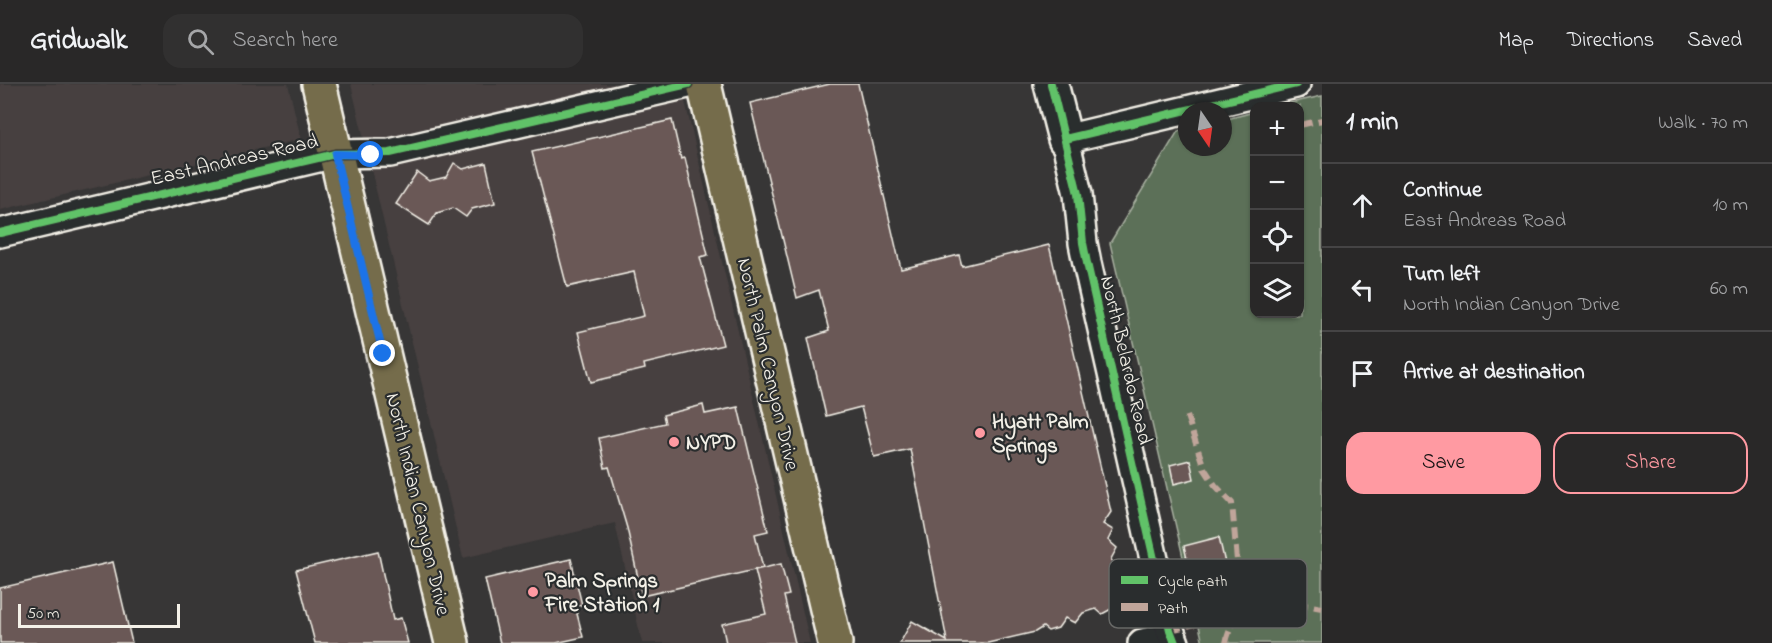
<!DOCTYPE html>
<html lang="en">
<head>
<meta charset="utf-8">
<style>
	body { margin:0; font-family:"Indie Flower",sans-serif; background:#313030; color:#f1f3f6 }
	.controls { position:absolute; right:18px; top:18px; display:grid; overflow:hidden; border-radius:12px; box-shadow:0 2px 4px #0004 }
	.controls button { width:54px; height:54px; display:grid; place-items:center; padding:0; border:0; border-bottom:2px solid #454445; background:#292828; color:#f1f3f6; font:30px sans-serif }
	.compass { position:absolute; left:1178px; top:18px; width:54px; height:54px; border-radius:50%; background:#292828; box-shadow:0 2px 4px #0004; rotate:167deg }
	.scale { position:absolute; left:18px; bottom:15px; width:162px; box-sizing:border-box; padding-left:6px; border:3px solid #f4f1e8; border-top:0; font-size:16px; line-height:21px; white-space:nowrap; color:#f4f1e8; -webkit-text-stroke:4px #2a2d2e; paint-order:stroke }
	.stop { position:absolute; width:18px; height:18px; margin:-14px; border:4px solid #1a73e8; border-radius:50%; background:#fff }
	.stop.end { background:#1a73e8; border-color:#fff; box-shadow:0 2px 6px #0008 }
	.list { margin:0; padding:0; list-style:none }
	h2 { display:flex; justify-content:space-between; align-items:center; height:78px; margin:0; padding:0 24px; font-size:26px }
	h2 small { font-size:20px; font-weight:400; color:#a5a6a8 }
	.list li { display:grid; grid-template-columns:39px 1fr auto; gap:18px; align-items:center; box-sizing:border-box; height:84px; padding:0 24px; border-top:2px solid #454445 }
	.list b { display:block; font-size:22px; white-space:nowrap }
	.list p { margin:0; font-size:20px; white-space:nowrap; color:#a5a6a8 }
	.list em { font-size:20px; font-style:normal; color:#a5a6a8 }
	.actions { display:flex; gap:12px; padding:18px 24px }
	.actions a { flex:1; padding:14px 0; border:2px solid #ff9aa2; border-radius:18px; text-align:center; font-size:21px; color:#ff9aa2 }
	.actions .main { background:#ff9aa2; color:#111 }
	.icon { flex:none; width:33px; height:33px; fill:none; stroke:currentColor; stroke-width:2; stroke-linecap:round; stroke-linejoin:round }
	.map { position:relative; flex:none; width:1322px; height:559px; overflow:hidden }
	header { display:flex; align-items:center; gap:36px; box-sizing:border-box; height:84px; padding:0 30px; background:#292828; border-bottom:2px solid #454445 }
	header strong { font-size:28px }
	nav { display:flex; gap:33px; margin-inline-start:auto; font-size:21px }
	.search { width:420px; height:54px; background:#313030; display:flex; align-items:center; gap:15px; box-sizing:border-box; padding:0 21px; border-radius:18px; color:#a5a6a8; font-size:22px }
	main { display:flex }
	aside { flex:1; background:#292828 }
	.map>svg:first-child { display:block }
</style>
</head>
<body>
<header>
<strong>Gridwalk</strong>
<div class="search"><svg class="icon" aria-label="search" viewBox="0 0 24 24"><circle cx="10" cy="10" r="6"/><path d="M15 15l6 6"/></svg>Search here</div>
<nav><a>Map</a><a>Directions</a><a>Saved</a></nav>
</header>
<main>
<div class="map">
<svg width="1322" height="559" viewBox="0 0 1322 559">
	<rect width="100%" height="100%" fill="#373636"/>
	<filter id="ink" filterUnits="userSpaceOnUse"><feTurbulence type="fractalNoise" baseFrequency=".0167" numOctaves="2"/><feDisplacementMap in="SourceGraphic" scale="12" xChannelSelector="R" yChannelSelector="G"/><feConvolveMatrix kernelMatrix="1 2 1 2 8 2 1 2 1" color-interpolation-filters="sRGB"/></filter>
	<g filter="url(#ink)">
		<g fill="#474040">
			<path d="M 0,0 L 288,0 L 301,55 L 0,126 Z"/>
			<path d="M 351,0 L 681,0 L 810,559 L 642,559 L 615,439 L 463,474 Z"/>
		</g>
		<path fill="#5c6f59" stroke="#a8b0a0" stroke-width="1.5" d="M 1322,12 L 1322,559 L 1203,559 L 1110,159 L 1178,47 L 1187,44 L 1187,63 L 1223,63 L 1223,36 L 1254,28 L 1254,230 L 1300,230 L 1300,22 L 1277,22 Z"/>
		<g fill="#6b5857" stroke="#f4f1e8" stroke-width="1.5">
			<path d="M 830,0 L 858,0 L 901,185 L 959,171 L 962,182 L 1049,161 L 1111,428 L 1103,440 L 1113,446 L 1108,456 L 1117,464 L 1111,475 L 1119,491 L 1122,502 L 1121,514 L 1115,523 L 1102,530 L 1096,525 L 1083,529 L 1075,539 L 1065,534 L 1058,544 L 1048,547 L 1043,543 L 1035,548 L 988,559 L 900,559 L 912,537 L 947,557 L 910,365 L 874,373 L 861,323 L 826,332 L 808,254 L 829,247 L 819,206 L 797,214 L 750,19 Z"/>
			<path d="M 672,36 L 681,75 L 685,74 L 708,171 L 700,173 L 723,261 L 644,280 L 645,285 L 591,298 L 578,248 L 644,232 L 634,188 L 567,203 L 532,68 Z"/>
			<path d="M 454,79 L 463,85 L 486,79 L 495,119 L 472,125 L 466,133 L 453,124 L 437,129 L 429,141 L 396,120 L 417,88 L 429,97 L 446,93 Z"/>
			<path d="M 703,321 L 705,330 L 738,323 L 768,447 L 755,450 L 763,484 L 642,512 L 627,444 L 609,383 L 605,384 L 599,354 L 665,339 L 663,331 Z"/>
			<path d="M 1190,376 L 1194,395 L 1174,400 L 1170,381 Z"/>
			<path d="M 1219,453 L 1232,510 L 1197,519 L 1184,462 Z"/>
			<path d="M 378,467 L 393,536 L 401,534 L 408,559 L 315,559 L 296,486 Z"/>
			<path d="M 571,475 L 582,521 L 575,522 L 583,553 L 556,559 L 500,559 L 485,495 Z"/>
			<path d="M 113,478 L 132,559 L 0,559 L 0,504 Z"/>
			<path d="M 781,480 L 789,511 L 784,512 L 795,559 L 726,559 L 722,540 L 766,530 L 755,486 Z"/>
		</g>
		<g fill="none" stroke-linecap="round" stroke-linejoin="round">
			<g stroke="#f4f1e8" stroke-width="32">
				<g id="minor">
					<path d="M 0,149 L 335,70 L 390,69 L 688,0"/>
					<path d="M 1142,559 L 1171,552"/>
					<path d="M 1175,559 L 1170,546 L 1087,179 L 1083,159 L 1078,110 L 1065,55 L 1296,0"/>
				</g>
			</g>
			<g stroke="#f4f1e8" stroke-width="38">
				<path id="tertiary" d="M 1051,0 L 1065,55"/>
			</g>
			<g stroke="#f4f1e8" stroke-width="38">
				<g id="primary">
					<path d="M 319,0 L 452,559"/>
					<path d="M 704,0 L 835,559"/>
				</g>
			</g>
			<use href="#minor" stroke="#2a2d2e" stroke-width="27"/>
			<use href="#tertiary" stroke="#2a2d2e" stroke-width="33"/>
			<use href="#primary" stroke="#746c4b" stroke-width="33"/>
			<g stroke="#c0a59a" stroke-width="6" stroke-dasharray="12 6" stroke-linecap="butt">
				<path d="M 1300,41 L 1322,36"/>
				<path d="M 1187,332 L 1204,384 L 1215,401 L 1232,419 L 1237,477 L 1245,501 L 1249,525"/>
				<path d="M 1170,546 L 1243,529"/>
				<path d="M 1226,559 C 1235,510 1286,517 1322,524"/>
			</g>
			<g stroke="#2a2d2e" stroke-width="11">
				<g id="cycleway">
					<path d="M 1051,0 L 1078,110 L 1083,159 L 1087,179 L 1170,546 L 1175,559"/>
					<path d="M 1065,55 L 1296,0"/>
					<path d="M 0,149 L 335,70 L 390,69 L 688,0"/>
				</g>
			</g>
			<use href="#cycleway" stroke="#61c268" stroke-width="8"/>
		</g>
	</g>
	<g fill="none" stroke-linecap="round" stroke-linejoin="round" filter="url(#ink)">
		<path stroke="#1a73e8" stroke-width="8" d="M 371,71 L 335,70 L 383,270"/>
	</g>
	<g fill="#ff9aa2" stroke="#2a2d2e" stroke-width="2">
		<circle cx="980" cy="349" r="6"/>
		<circle cx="674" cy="358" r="6"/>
		<circle cx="533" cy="508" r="6"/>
	</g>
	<g text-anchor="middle" stroke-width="4.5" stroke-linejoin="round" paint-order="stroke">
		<g font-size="21" fill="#f4f1e8" stroke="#2a2d2e">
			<text transform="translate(234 75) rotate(-13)" y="7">East Andreas Road</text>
			<text transform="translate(1127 276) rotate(77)" y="7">North Belardo Road</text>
			<text transform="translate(769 280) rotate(77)" y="7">North Palm Canyon Drive</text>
			<text transform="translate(419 420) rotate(77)" y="7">North Indian Canyon Drive</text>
		</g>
		<g font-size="21" font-weight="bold" fill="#f4f1e8" stroke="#2a2d2e" text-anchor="start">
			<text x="992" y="344">Hyatt Palm<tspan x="992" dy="24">Springs</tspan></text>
			<text x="686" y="365">NYPD</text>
			<text x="545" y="503">Palm Springs<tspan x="545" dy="24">Fire Station 1</tspan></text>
		</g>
	</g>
	<rect x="1109" y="475" width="198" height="69" rx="9" fill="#2a2d2e" stroke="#676866" stroke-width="1.5"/>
	<rect x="1121" y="492" width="27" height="8" fill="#61c268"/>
	<rect x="1121" y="519" width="27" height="8" fill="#c0a59a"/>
	<g font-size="16" fill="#f4f1e8">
		<text x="1158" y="502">Cycle path</text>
		<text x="1158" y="529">Path</text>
	</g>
</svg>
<div class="controls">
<button>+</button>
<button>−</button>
<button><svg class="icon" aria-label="locate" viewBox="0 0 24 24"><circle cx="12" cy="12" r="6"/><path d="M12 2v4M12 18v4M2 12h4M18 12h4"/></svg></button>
<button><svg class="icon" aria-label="layers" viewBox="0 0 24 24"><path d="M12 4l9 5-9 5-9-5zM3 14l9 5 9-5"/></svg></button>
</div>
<svg class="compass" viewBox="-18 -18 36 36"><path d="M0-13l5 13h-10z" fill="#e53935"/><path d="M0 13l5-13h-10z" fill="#a5a6a8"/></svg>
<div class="scale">50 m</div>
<div class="stop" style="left:371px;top:71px"></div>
<div class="stop end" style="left:383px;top:270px"></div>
</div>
<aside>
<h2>1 min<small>Walk · 70 m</small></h2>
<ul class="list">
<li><svg class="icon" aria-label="ahead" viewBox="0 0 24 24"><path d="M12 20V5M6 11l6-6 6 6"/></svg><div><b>Continue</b><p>East Andreas Road</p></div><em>10 m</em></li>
<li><svg class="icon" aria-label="left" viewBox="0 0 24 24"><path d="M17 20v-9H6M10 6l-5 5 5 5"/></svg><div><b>Turn left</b><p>North Indian Canyon Drive</p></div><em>60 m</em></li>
<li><svg class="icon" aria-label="arrive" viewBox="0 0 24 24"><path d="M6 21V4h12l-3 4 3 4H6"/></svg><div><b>Arrive at destination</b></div></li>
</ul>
<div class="actions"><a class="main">Save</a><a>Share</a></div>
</aside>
</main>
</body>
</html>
